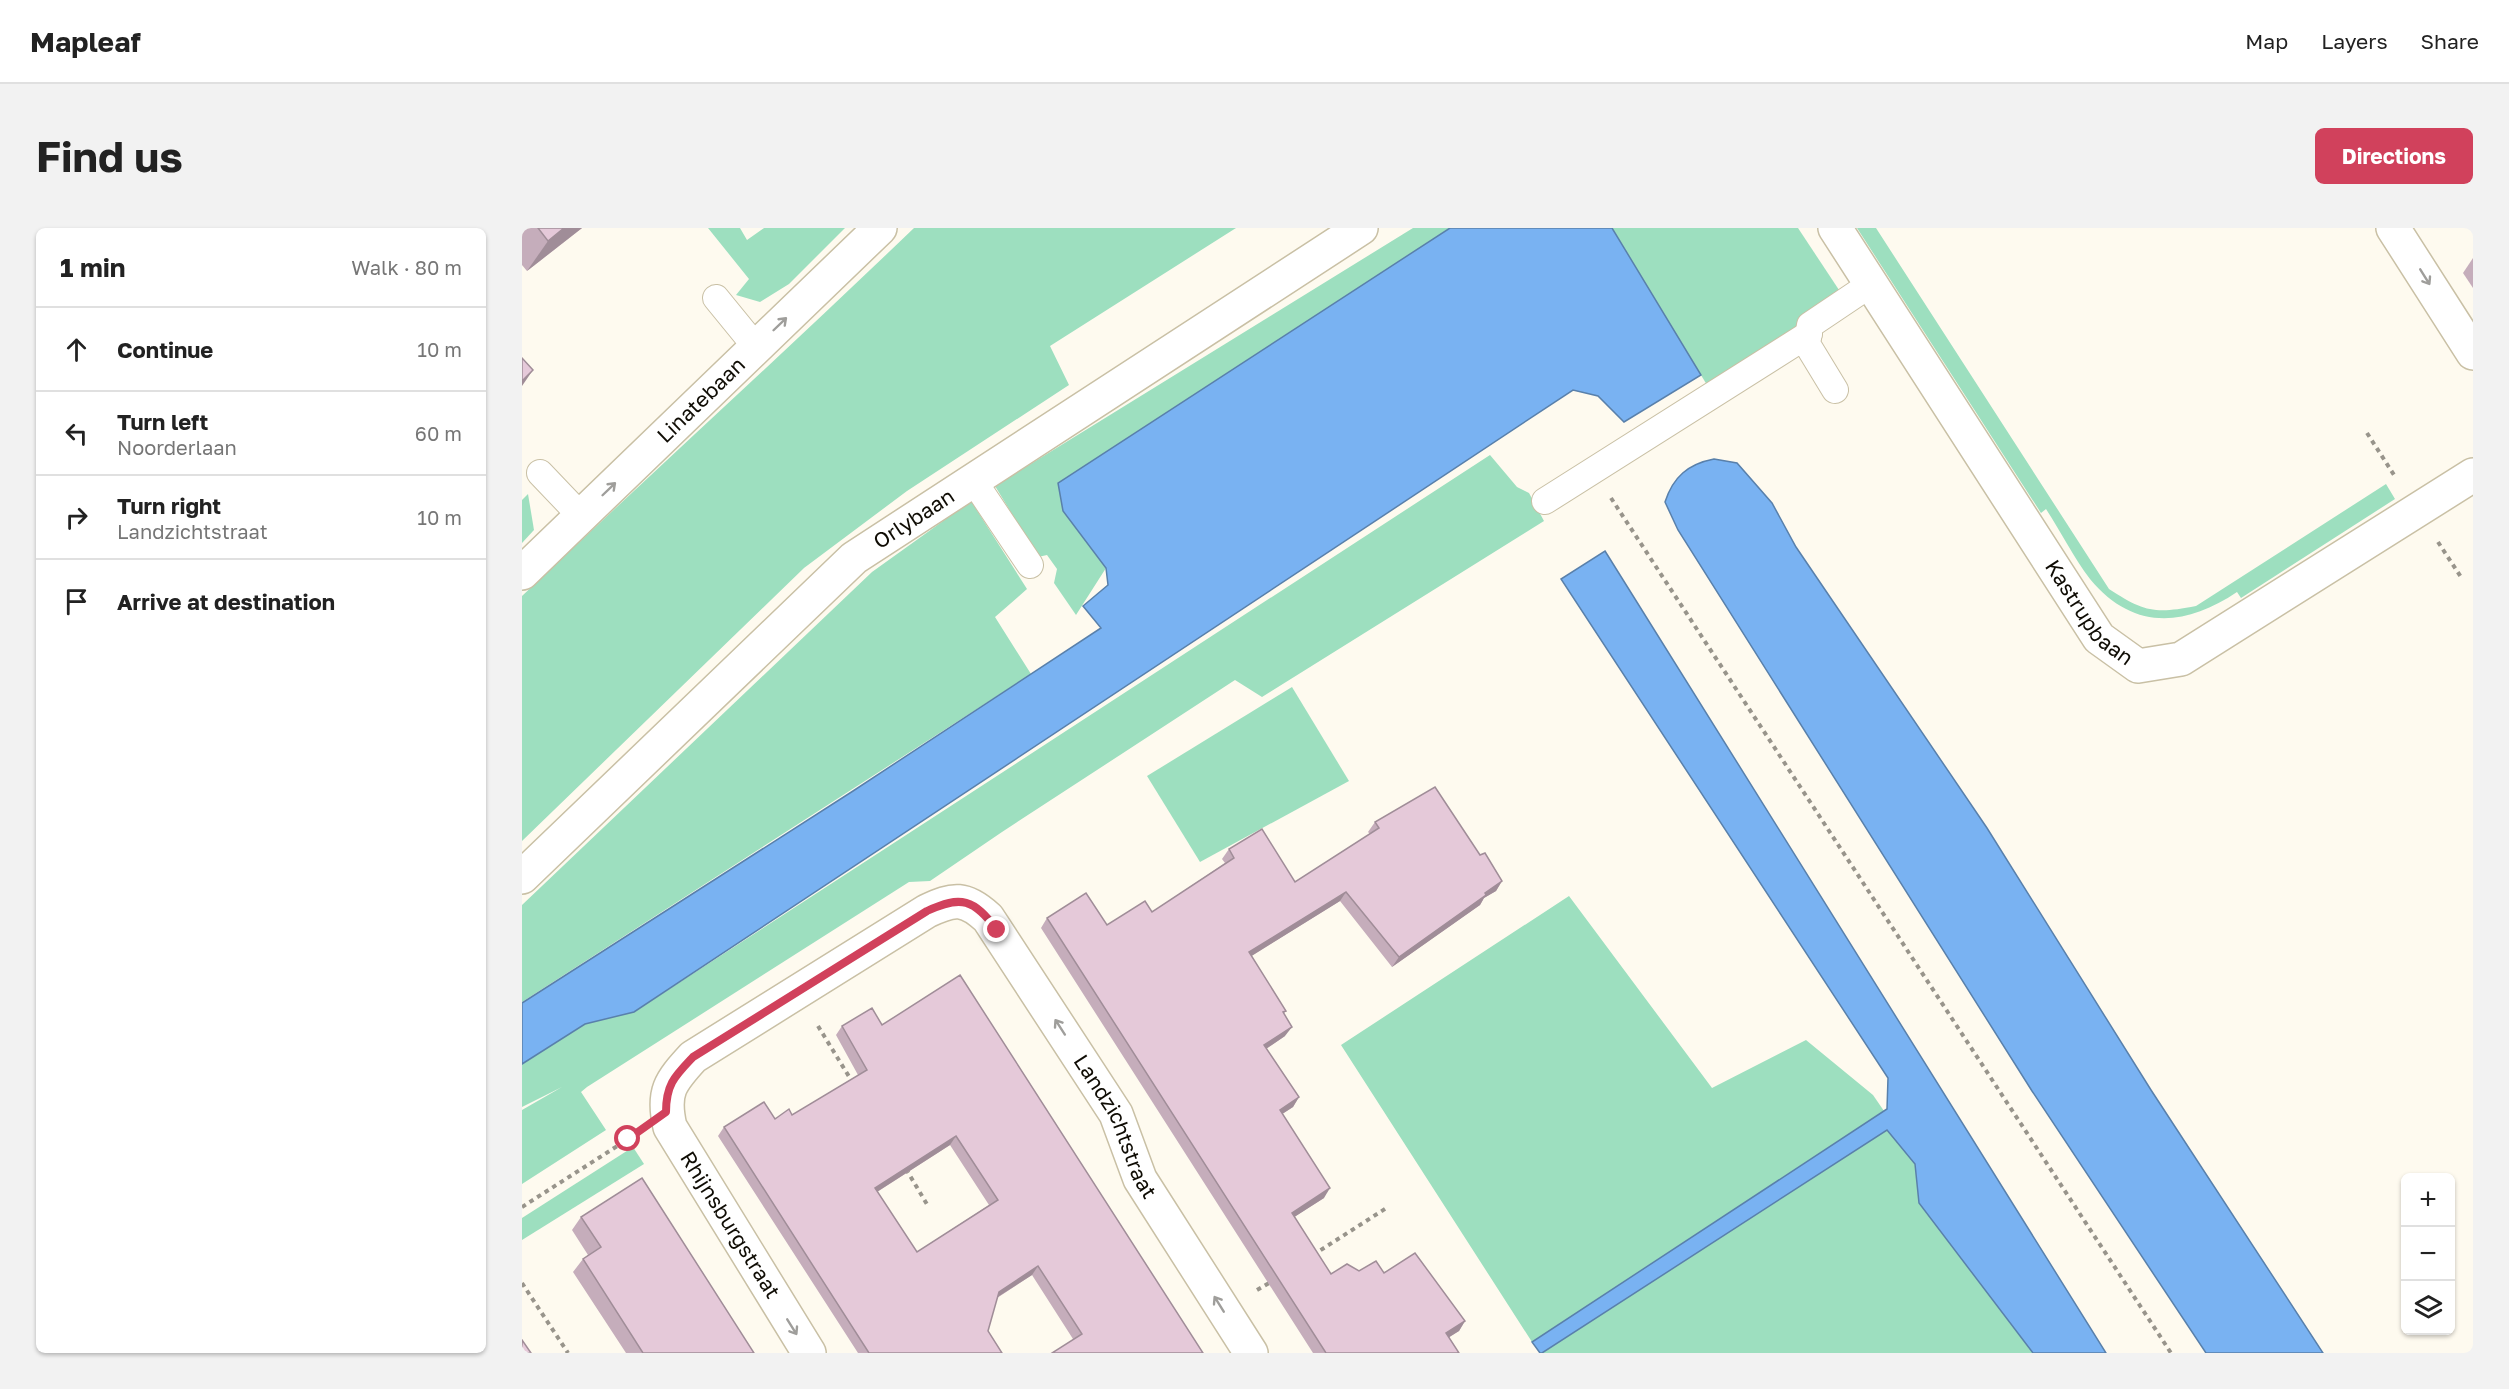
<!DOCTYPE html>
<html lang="en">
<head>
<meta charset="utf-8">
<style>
	body { margin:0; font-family:"Golos Text",sans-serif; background:#f2f2f2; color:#222 }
	.controls { position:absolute; right:18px; bottom:18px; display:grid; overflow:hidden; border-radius:9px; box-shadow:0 2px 4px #0004 }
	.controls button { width:54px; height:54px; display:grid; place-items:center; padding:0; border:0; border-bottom:2px solid #e0e0e0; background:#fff; color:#222; font:30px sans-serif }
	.stop { position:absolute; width:18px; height:18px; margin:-14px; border:4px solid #d1415c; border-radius:50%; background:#fff }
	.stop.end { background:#d1415c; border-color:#fff; box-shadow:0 2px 6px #0008 }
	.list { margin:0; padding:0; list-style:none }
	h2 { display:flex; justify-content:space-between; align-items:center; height:78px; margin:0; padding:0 24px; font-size:26px }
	h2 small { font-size:20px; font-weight:400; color:#767676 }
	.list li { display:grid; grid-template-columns:39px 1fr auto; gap:18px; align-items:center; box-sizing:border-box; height:84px; padding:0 24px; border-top:2px solid #e0e0e0 }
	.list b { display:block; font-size:22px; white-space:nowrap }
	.list p { margin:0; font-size:20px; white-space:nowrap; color:#767676 }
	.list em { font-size:20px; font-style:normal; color:#767676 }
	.icon { flex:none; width:33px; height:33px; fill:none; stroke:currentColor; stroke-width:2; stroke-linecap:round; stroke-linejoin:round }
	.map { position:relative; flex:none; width:1951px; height:1125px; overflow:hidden; border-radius:9px }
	header { display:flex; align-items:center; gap:36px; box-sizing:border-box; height:84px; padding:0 30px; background:#fff; border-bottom:2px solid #e0e0e0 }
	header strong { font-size:28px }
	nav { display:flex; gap:33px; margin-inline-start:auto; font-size:21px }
	.intro { display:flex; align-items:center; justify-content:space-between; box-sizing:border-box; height:144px; padding:0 36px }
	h1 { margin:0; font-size:42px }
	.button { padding:15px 27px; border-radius:9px; background:#d1415c; color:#fff; font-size:21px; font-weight:700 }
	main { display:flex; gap:36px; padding:0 36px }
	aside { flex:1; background:#fff; border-radius:9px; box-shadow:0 2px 4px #0004 }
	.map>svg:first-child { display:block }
</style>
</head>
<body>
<header>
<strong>Mapleaf</strong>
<nav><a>Map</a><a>Layers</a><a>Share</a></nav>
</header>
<div class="intro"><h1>Find us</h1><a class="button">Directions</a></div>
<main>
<aside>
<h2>1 min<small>Walk · 80 m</small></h2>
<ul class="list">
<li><svg class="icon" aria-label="ahead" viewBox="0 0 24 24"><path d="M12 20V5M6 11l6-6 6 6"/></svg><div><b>Continue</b></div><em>10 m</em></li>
<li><svg class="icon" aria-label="left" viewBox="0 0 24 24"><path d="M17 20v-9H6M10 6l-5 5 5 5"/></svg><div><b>Turn left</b><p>Noorderlaan</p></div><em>60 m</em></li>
<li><svg class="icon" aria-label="right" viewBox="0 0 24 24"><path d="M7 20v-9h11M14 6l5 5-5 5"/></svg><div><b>Turn right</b><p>Landzichtstraat</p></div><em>10 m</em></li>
<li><svg class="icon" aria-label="arrive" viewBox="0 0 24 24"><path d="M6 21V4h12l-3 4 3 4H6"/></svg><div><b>Arrive at destination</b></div></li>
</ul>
</aside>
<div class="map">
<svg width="1951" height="1125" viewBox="0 0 1951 1125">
	<rect width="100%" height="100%" fill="#fefaef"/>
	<g fill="#9ddfbf">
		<path d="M 186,0 L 218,0 L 225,12 L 242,0 L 323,0 L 267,56 L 238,74 L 214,67 L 227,51 Z"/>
		<path d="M 392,0 L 714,0 L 528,118 L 547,157 L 385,263 L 282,340 L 0,613 L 0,368 C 130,245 263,124 392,0 Z"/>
		<path d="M 891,0 L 928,0 L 536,255 L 541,283 L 584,340 L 554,387 L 532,355 L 535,341 L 525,327 L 516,329 L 473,258 Z"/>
		<path d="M 1090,0 L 1276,0 L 1321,68 L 1185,157 Z"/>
		<path d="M 1335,0 L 1354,0 L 1587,361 C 1622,384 1633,386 1674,378 L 1864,256 L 1873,271 L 1719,370 L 1715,364 C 1663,399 1611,403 1568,351 C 1552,330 1539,304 1524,281 L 1519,285 Z"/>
		<path d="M 968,227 L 995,259 L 1007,265 L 1022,293 L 740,469 L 713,452 L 480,604 L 408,653 L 387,654 L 65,859 L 59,864 L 84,902 L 0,956 L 0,882 L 40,859 L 0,879 L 0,836 L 63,796 L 112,784 Z"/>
		<path d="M 6,266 L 12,302 L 0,315 L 0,272 Z"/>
		<path d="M 449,273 L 505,361 L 473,389 L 509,446 L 0,774 L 0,677 L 350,344 Z"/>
		<path d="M 770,459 L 827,553 L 678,634 L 625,548 Z"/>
		<path d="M 1047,668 L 1190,860 L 1284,812 L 1351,867 L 1362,883 L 1010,1114 L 819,817 Z"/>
		<path d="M 1365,902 L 1393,936 L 1397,975 L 1511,1125 L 1020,1125 Z"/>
		<path d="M 111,919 L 122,936 L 0,1012 L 0,990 Z"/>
	</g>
	<g fill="#79b2f2" stroke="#5980ab" stroke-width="1.5">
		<path d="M 928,0 L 1090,0 L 1179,147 L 1102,194 L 1076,168 L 1051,162 L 112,784 L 63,796 L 0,836 L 0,775 L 331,563 L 579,400 L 561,378 L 586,357 L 584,340 L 541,283 L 536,255 Z"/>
		<path d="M 1192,231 L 1215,235 L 1250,275 L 1274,319 L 1465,600 L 1629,862 L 1801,1125 L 1684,1125 L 1510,863 L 1156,302 L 1143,274 C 1151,249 1166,236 1192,231 Z"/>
		<path d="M 1083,323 L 1584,1125 L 1511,1125 L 1397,975 L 1393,936 L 1365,902 L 1020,1125 L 1018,1125 L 1010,1114 L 1365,881 L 1366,850 L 1039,351 Z"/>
	</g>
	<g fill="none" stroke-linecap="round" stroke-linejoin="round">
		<g stroke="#c9c0a5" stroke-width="28">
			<g id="service">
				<path d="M 194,70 L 234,119"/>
				<path d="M 1313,162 L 1285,116 L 1288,97 L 1349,56"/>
				<path d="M 18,245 L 59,288"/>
				<path d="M 451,252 L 508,337"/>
				<path d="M 1023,273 L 1287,106"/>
			</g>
		</g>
		<g stroke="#c9c0a5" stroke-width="36">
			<g id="minor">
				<path d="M 1871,0 L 1951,125"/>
				<path id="s1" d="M 0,345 L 358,0"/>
				<path id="s2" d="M 0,649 L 332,330 L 839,0"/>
				<path id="s3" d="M 287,1125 L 148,899 C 140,864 148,854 171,829 L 405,683 C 432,670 443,669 466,690 L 594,886 L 618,951 L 729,1125"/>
			</g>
		</g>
		<g stroke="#c9c0a5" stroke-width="36">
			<g id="secondary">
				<path id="s4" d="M 1313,0 L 1577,410 L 1616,438 L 1659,431 L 1951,247"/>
			</g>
		</g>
		<g stroke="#98948b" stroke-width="4" stroke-dasharray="4.5 4.5" stroke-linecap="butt">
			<path d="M 1845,205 L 1874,250"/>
			<path d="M 1089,270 L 1649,1125"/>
			<path d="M 1916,314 L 1939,349"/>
			<path d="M 296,798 L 331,855"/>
			<path d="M 384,941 L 406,978"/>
			<path d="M 0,979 L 111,908"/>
			<path d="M 791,1027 L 866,979"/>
			<path d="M 0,1055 L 46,1125"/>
			<path d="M 735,1062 L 749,1054"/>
		</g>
		<use href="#service" stroke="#fff" stroke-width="26"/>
		<use href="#minor" stroke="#fff" stroke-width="33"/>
		<use href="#secondary" stroke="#fff" stroke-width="33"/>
	</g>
	<g fill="#c5adbb" fill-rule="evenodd">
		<path d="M 0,0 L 60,0 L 5,43 L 0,37 Z"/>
		<path d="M 1951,30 L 1951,60 L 1941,45 Z"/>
		<path d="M 853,594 L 958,627 L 980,653 L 974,663 L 962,670 L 958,677 L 870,739 L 818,673 L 729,728 L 764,783 L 762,785 L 763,808 L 744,821 L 777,869 L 771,879 L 760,886 L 802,970 L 772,989 L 809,1046 L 837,1043 L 862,1045 L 943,1093 L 937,1103 L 927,1109 L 937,1125 L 791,1125 L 519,700 L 525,690 L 585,697 L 630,684 L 703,635 L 700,631 L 707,621 L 773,654 L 848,606 L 846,604 Z"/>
		<path d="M 360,797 L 681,1125 L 551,1111 L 510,1047 L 475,1070 L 466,1103 L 480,1125 L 336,1125 L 196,908 L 202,899 L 270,887 L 336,847 L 314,807 L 320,798 ZM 428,917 L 467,977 L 395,1024 L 355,964 Z"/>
		<path d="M 59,989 L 232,1125 L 104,1125 L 51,1044 L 61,1031 L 66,1027 L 50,1002 Z"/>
	</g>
	<g fill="#a08d98">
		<path d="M 42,0 L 60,0 L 5,43 L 26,13 Z"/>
		<path d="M 11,142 L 0,158 L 0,153 Z"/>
		<path d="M 980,653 L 974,663 L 962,670 L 958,677 L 870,739 L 877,729 L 963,665 Z"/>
		<path d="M 824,664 L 818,673 L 720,734 L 727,724 Z"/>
		<path d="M 770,799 L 763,808 L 735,827 L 742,817 Z"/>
		<path d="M 777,869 L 771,879 L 751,892 L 758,882 Z"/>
		<path d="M 434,908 L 428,917 L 347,969 L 353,960 Z"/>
		<path d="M 808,960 L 802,970 L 763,995 L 770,985 Z"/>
		<path d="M 516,1038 L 510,1047 L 471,1072 L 477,1064 Z"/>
		<path d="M 943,1093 L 937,1103 L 918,1115 L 924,1105 Z"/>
	</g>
	<g fill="#e5c9d9" stroke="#a08d98" stroke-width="1.5" fill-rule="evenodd">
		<path d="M 16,0 L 42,0 L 26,13 Z"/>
		<path d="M 0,130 L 11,142 L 0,153 Z"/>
		<path d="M 913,559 L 958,627 L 963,625 L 980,653 L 963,665 L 964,667 L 877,729 L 824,664 L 727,724 L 764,783 L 761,784 L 770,799 L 742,817 L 777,869 L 758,882 L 808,960 L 770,985 L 809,1046 L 825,1036 L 837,1043 L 854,1033 L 862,1045 L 893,1025 L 943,1093 L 924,1105 L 937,1125 L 804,1125 L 525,690 L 564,665 L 585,697 L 623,673 L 630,684 L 712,630 L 707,621 L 740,601 L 773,654 L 857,600 L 853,594 Z"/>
		<path d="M 438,747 L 681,1125 L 530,1125 L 560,1106 L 516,1038 L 477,1064 L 466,1103 L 480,1125 L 347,1125 L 202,899 L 242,874 L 253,891 L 267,881 L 270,887 L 345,842 L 320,798 L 350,780 L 360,797 ZM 434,908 L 476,972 L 395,1024 L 353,960 Z"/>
		<path d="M 120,950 L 232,1125 L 121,1125 L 61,1031 L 79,1019 L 59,989 Z"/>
		<path d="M 0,1112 L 9,1125 L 0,1125 Z"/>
	</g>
	<defs><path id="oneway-shaft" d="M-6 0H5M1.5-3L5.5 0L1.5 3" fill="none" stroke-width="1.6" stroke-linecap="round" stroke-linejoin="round" transform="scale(1.5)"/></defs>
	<g stroke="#9f9e9b">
		<use href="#oneway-shaft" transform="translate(1903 49) rotate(58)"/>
		<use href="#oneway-shaft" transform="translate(258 96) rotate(-44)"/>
		<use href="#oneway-shaft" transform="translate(87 261) rotate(-44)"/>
		<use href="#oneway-shaft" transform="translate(538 799) rotate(-123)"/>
		<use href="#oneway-shaft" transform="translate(697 1076) rotate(-122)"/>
		<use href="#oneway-shaft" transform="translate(270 1099) rotate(58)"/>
	</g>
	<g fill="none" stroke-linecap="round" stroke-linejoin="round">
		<path stroke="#d1415c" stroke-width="8" d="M 106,911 L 144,884 C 144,856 153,848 171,829 L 405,683 C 439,667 452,671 475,702"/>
	</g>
	<g text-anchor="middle" stroke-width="4.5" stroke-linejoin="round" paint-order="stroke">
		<g font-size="21" fill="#0f0c04" stroke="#fff">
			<text dy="7" stroke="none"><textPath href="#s1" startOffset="249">Linatebaan</textPath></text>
			<text dy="7" stroke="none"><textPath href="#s2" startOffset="532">Orlybaan</textPath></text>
			<text dy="7" stroke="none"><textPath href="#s4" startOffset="462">Kastrupbaan</textPath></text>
			<text dy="7" stroke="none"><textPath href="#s3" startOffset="932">Landzichtstraat</textPath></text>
			<text transform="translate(208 997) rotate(58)" y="7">Rhijnsburgstraat</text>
		</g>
	</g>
</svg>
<div class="controls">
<button>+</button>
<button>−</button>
<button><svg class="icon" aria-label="layers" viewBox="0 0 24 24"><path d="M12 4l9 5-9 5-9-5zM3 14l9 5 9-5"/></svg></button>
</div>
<div class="stop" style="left:106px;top:911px"></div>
<div class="stop end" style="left:475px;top:702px"></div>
</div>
</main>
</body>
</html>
